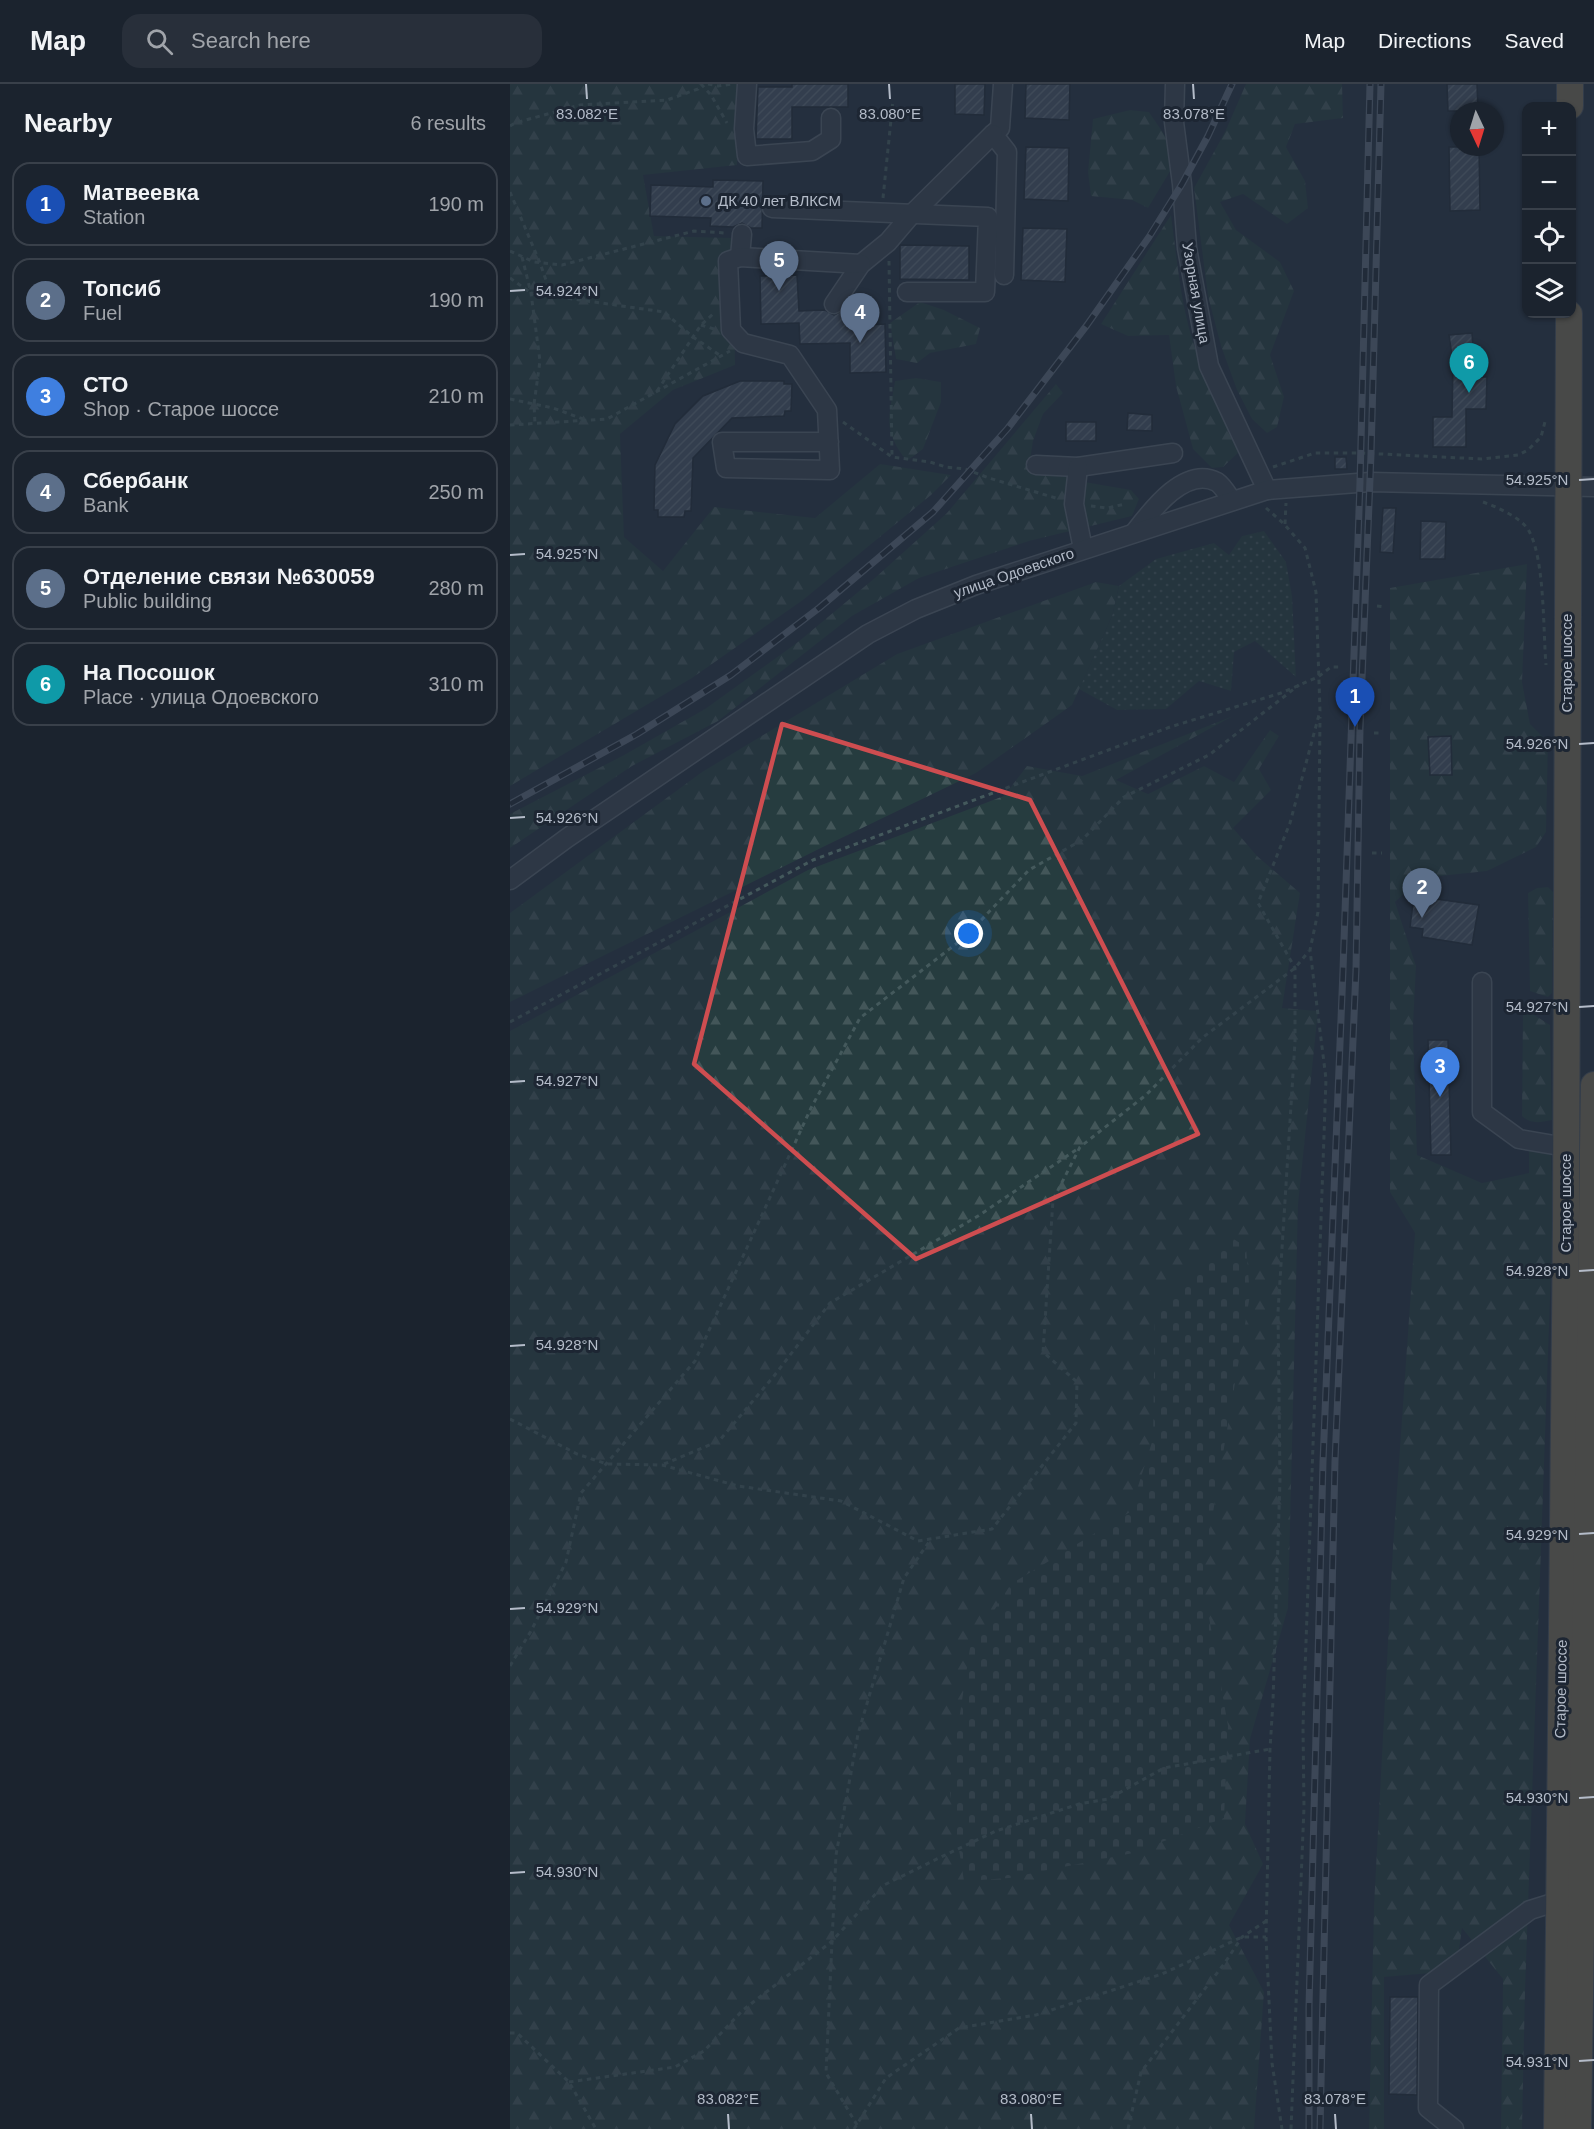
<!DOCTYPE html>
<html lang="en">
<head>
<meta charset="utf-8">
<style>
	body { margin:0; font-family:Helvetica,sans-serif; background:#282f3a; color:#f1f3f6 }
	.controls { position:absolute; right:18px; top:18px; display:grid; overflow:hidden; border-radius:12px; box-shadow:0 2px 4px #0004 }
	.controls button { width:54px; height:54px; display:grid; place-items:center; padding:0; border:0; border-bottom:2px solid #39404a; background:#1b232e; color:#f1f3f6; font:30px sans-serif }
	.compass { position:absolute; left:940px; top:18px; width:54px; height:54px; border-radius:50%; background:#1b232e; box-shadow:0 2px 4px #0004; rotate:176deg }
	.you { position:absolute; left:459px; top:850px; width:21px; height:21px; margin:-15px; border:4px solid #fff; border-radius:50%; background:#1a73e8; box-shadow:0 0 0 9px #1a73e833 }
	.badge { display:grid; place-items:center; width:39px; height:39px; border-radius:50%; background:#8ab4f8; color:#fff; font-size:20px; font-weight:700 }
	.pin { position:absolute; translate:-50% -50px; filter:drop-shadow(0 2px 3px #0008) }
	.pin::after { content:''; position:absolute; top:32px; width:21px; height:18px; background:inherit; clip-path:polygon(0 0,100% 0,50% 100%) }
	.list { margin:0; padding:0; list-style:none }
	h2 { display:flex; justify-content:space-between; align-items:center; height:78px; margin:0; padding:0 24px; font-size:26px }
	h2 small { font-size:20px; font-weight:400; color:#a0a4aa }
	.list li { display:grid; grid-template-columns:39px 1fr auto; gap:18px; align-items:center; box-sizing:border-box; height:84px; margin:0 12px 12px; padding:0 12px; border:2px solid #39404a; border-radius:18px }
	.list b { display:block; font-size:22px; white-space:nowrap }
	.list p { margin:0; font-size:20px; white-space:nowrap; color:#a0a4aa }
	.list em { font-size:20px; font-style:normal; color:#a0a4aa }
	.icon { flex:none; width:33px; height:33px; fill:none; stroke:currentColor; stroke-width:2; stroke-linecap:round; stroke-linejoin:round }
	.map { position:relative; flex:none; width:1084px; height:2045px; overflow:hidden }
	header { display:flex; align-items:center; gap:36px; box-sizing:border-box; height:84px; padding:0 30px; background:#1b232e; border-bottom:2px solid #39404a }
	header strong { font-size:28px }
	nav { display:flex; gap:33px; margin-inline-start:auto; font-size:21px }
	.search { width:420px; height:54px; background:#282f3a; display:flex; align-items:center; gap:15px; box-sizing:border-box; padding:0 21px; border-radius:18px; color:#a0a4aa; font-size:22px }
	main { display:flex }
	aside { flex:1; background:#1b232e }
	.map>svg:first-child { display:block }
</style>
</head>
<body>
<header>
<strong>Map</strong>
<div class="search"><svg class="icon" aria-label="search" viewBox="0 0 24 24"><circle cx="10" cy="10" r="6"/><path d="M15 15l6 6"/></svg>Search here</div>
<nav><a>Map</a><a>Directions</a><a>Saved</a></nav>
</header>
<main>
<aside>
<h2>Nearby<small>6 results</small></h2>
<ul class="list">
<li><span class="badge" style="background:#1a4fb4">1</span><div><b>Матвеевка</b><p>Station</p></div><em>190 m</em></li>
<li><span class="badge" style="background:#5c6f8a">2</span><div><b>Топсиб</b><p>Fuel</p></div><em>190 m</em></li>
<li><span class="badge" style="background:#3f7fe0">3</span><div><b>СТО</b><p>Shop · Старое шоссе</p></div><em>210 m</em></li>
<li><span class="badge" style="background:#5c6f8a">4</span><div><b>Сбербанк</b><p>Bank</p></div><em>250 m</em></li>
<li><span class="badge" style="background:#5c6f8a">5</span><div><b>Отделение связи №630059</b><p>Public building</p></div><em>280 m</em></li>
<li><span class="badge" style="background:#0f9aa8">6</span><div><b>На Посошок</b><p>Place · улица Одоевского</p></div><em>310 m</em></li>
</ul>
</aside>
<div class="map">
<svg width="1084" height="2045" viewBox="0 0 1084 2045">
	<defs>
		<pattern id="grass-dots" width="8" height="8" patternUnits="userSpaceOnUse" patternTransform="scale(1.5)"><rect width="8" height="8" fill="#263c3f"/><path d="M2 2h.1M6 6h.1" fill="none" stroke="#435659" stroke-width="1.8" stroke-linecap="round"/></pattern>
		<pattern id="forest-firs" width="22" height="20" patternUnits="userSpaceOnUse" patternTransform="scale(1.5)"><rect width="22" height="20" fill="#263c3f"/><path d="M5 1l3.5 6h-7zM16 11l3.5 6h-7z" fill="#435659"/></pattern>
		<pattern id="cemetery-stones" width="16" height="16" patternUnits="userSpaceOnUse" patternTransform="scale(1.5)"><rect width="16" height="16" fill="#263c3f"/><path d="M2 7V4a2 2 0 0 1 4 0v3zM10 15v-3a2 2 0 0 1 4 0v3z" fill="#435659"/></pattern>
		<pattern id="building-hatch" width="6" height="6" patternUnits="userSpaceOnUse" patternTransform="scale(1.5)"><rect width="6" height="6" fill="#455162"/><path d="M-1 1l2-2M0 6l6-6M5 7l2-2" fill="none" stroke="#5d6877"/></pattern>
	</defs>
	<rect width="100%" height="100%" fill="#242f3e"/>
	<path fill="url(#grass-dots)" d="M 754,447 L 776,478 L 782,512 L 786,593 L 745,557 L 724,568 L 721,607 L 689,597 L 656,625 L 607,626 L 569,605 L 602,532 L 609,502 L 646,475 L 704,459 L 719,471 L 732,452 Z"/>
	<g fill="url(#forest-firs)">
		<path d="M 0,0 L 228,0 L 227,81 L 133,91 L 144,152 L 224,154 L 225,281 L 163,306 L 110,350 L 114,453 L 153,487 L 204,423 L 305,434 L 370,380 L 441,391 L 421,411 L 293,516 L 182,594 L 0,702 Z"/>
		<path d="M 736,0 L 832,0 L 833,34 L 785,40 L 776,63 L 795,97 L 798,124 L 777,140 L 733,110 L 710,118 L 726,146 L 770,178 L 784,207 L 760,271 L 774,313 L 767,343 L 757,349 L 742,335 L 727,306 L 711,262 L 698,212 L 684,104 L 715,48 Z"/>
		<path d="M 620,26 L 639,28 L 660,59 L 662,84 L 638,124 L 622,116 L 581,112 L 578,88 L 583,35 Z"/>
		<path d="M 661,131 C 666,167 669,204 678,240 C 689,284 710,326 729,368 L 713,383 L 702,384 L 683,365 L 666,302 L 659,251 L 618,252 L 591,240 Z"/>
		<path d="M 410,218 L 434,226 L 470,244 L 466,260 L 420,269 L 407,279 L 386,275 L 380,239 Z"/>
		<path d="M 406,294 L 431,298 L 431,318 L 413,365 L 397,377 C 372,346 379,333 385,297 Z"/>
		<path d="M 546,300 L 553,309 L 533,330 L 523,357 L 519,383 L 562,384 L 563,396 L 621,406 L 629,415 L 622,432 L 519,457 L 409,494 L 342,532 L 208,637 L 122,682 L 0,764 L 0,730 L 114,671 L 195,625 L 288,558 L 366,493 L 437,429 Z"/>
		<path d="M 1017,480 L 1012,598 L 1020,640 L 1038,658 L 1036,748 L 1026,763 L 977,787 L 911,794 L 885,818 L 906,882 L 903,942 L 907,1071 L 972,1099 L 1019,1089 L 1019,1063 L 1041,1065 L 1043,1132 L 1015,1907 L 1012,2045 L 991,2045 L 993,1895 L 952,1844 L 946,1887 L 874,1893 L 874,2045 L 859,2045 L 864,1822 L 883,1463 L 905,1149 L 880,1108 L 880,504 Z"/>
		<path d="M 586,498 L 609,502 L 602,532 L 562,621 L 466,689 L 319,760 L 0,918 L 0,829 L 192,688 L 387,570 Z"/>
		<path d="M 723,632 L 606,696 L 638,710 L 694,682 L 724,698 L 760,646 L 769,652 L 749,685 L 761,706 L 723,744 L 747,772 L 790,809 L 772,924 L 808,927 L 788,1121 L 778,1524 L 740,1655 L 735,1740 L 753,1780 L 719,1841 L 754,1908 L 744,2045 L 0,2045 L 0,947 L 298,786 L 494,712 L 517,682 L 572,692 Z"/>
		<path d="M 1038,803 L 1043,808 L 1042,909 L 1038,913 L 1020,907 L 1018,809 L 1027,804 Z"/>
		<path d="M 1013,924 L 1040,941 L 1042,1036 C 1031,1038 1021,1041 1012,1032 Z"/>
	</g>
	<path fill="url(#cemetery-stones)" d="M 719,1152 L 736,1163 L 740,1211 L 692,1493 L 718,1642 L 714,1734 L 623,1769 L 499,1794 L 454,1797 L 439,1702 L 460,1564 L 501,1500 L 620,1428 L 643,1355 L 645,1222 Z"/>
	<g fill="url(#building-hatch)" stroke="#1f2835" stroke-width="1.5">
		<path d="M 282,0 L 338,0 L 338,23 L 282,23 L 282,55 L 246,55 L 248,3 L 282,3 Z"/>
		<path d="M 445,0 L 475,0 L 474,31 L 445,30 Z"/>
		<path d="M 516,0 L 560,0 L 559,36 L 515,34 Z"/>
		<path d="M 937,0 L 967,0 L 968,27 L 938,27 Z"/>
		<path d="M 516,63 L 559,64 L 558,117 L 514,115 Z"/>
		<path d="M 939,63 L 969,63 L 970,126 L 940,127 Z"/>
		<path d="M 203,96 L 253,97 L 252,144 L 241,144 L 232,139 L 223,143 L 200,142 L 201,134 L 140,132 L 141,101 L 203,103 Z"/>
		<path d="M 513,144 L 557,145 L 555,198 L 511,196 Z"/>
		<path d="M 390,161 L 459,162 L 459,196 L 390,195 Z"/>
		<path d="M 287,191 L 289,227 L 315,226 L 324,231 L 334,226 L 338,226 L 339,242 L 375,240 L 376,288 L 340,289 L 340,259 L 290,260 L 289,239 L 251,240 L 250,192 Z"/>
		<path d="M 962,249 L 965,293 L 977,293 L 976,325 L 956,325 L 956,363 L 923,363 L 923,333 L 942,333 L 943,279 L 939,251 Z"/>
		<path d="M 230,297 L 274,297 L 274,300 L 282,300 L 281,327 L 275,327 L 274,332 L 222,334 L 183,374 L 181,427 L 175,427 L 174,433 L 148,433 L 148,426 L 144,426 L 145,381 L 165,340 L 193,312 Z"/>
		<path d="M 618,329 L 642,331 L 642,347 L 617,346 Z"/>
		<rect x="556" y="338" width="30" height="19"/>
		<path d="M 825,373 L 836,373 L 837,385 L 825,385 Z"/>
		<path d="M 873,424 L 886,424 L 883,469 L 870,468 Z"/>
		<path d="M 911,437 L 936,438 L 935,475 L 910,475 Z"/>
		<path d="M 941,652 L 942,691 L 920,691 L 918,653 Z"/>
		<path d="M 904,812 L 969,821 L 962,861 L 912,853 L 913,845 L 900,843 Z"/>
		<path d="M 918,956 L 938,956 L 941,1071 L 921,1071 Z"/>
		<path d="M 880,1913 L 908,1913 L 907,2011 L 879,2010 Z"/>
	</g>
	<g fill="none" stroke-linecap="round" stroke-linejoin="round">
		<g stroke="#565f6c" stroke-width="21">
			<g id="minor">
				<path d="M 237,0 L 234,45 L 237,72 L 302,67 L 321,55 L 321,34"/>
				<path d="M 493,0 L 490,44 L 483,50 L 497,68 L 494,191"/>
				<path d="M 665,0 L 664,38 L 672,100 L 677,164 L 699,282 L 757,406"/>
				<path d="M 262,124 L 478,133 L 475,208 L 397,208"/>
				<path d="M 230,173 L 232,150"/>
				<path d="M 324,220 L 351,180 L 378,158 L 401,131 L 483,50"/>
				<path d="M 319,358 L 212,358 L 216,384 L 320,386 L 317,326 L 280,271 L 233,259 L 221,246 L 218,177 L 230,173 L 351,180"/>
				<path d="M 526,381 L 568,383 L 663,369"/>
				<path d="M 568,383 L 564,420 L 573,465"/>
				<path d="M 624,449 C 641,427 675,381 707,398 C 713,402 718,411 722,417"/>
				<path d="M 0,796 L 57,754 L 358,550 L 406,525 L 466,501 L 757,406 L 860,398 L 1084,403"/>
				<path d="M 972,898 L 972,1028 L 1009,1055 L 1056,1063"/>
				<path d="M 944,2045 L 918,2024 L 919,1901 L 1020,1826 L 1049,1817"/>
			</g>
		</g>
		<g stroke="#434c59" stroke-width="28">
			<g id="highway">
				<path d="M 1060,22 L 1060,0"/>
				<path d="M 1047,2045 L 1056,1140 L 1059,230"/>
				<path d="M 1068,2045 L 1084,1001"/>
			</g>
		</g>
		<g stroke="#44595c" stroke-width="3" stroke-dasharray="4.5 4.5" stroke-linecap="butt">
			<path d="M 191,0 L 201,11 L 217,39"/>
			<path d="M 198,0 L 208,2 L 222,0"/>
			<path d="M 0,42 L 5,39 L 70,21 L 157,16 L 188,5 L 190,0"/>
			<path d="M 0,108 L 30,179 L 42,213"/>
			<path d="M 373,114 L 383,16"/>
			<path d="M 0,167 L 24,178 L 52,181 L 184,147 L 215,149"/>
			<path d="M 12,173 L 21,209 L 30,277 L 24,320 L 25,340"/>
			<path d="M 379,177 L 382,373"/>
			<path d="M 0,194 L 21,209 L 154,228 L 183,253 L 211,272"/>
			<path d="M 191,241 L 204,245"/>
			<path d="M 147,307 L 191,241 L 203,230"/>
			<path d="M 0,315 L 43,324 L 73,335"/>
			<path d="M 333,338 L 382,373 L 420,378 L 436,383 L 455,385 L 479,394 L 549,415"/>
			<path d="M 0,341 L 97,335 L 220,267"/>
			<path d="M 763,383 L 805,369 L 851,369 L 972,375 L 1008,371 L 1018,366 L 1031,353 L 1036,334"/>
			<path d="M 973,418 C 987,423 1012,434 1019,447 C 1035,476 1033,546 1036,581"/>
			<path d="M 581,422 L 597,424 L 615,420"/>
			<path d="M 756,424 L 774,440 L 795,464 L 806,508 L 810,627 L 780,739 L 748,819 L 785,884 L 785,958 L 768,1228 L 770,1396 L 763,1617 L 760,1665 L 756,1853 L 762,1979 L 772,2045"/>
			<path d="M 775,440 L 776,419"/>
			<path d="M 867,522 L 876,523"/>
			<path d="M 864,649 L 873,649"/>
			<path d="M 862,769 L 872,769"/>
			<path d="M 0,938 L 303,776 L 660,643 L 771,609 L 808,593 L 821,583 L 829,583"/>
			<path d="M 0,1335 L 67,1370 L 97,1380 L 152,1381 L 228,1402 L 331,1417 L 408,1457 L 482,1445 L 566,1339 L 567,1298 L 533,1268 L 543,1116 L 570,1063 L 636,1011 L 692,954 L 785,884 L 799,867"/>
			<path d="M 154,1380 L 209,1357 L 264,1292 L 320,1219 L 468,1132 L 569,1064"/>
			<path d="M 0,1582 L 21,1547 L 56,1478 L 71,1409 L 185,1277 L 301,1024 L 350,934 L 455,853 L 519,786 L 572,756 L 614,713 L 699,671 L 789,601"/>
			<path d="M 0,1949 L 7,1949 L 59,1998 L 86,2045"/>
			<path d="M 59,1998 L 165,1983 L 194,1967 L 233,1926 L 321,1858 L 374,1801 L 431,1773 L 486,1747 L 569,1720 L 598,1715 L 654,1684 L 760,1665"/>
			<path d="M 347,2041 L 316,1989 L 326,1771 L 348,1650 L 394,1494 L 421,1455"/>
			<path d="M 344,2045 L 376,1994 L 449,1944 L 526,1931 L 652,1890 L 732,1853 L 756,1853"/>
			<path d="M 618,2045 L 631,1988 L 714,1880 L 732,1853 L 756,1837"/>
			<path d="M 781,2045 L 794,1723 L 793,1643 L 816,995 L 800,866 L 808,828 L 810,633"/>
		</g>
		<use href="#minor" stroke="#38414e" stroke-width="18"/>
		<use href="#highway" stroke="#746855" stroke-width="26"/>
		<g stroke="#5a6575" stroke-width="7">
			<g id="rail">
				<path d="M 0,720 L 127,650 L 221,591 L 309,524 L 423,428 L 498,344 L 577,241 L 639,153 L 672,100 L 698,52 L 722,0"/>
				<path d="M 799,2045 L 799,1923 L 813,1378 L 833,886 L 850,398 L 860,0"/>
				<path d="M 810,2045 L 825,1377 L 846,886 L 850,644 L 861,370 L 871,0"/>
			</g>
		</g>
		<use href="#rail" stroke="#1d2633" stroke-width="4.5" stroke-dasharray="14" stroke-linecap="butt"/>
	</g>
	<path d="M0 0H1084V2045H0ZM 272,640 L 520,716 L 688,1050 L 406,1175 L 184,980 Z" fill="#242f3e" fill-opacity=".55" fill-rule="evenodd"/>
	<path fill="none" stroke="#ce4d50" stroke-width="4.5" stroke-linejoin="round" d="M 272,640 L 520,716 L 688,1050 L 406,1175 L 184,980 Z"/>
	<path fill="none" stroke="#b4bcc9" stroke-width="2" d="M 76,0 L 77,15M 379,0 L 380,15M 683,0 L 684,15M 0,207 L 15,206M 1069,396 L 1084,395M 0,471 L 15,470M 1069,660 L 1084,659M 0,734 L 15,733M 1069,923 L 1084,922M 0,998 L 15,997M 1069,1187 L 1084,1186M 0,1262 L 15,1261M 1069,1450 L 1084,1449M 0,1525 L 15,1524M 1069,1714 L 1084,1713M 0,1789 L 15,1788M 1069,1977 L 1084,1976M 218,2030 L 219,2045M 521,2030 L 522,2045M 825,2030 L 826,2045"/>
	<circle fill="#5c6f8a" stroke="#1d2633" stroke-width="2" cx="196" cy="117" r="6"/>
	<g text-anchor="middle" stroke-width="6" stroke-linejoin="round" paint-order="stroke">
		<g font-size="15" fill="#b4bcc9" stroke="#1d2633" text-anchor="start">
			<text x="208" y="122">ДК 40 лет ВЛКСМ</text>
		</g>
		<g font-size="15" fill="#b4bcc9" stroke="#1d2633">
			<text transform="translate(686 209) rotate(80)" y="5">Узорная улица</text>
			<text transform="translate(504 489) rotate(-19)" y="5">улица Одоевского</text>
			<text transform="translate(1057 579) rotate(-90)" y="5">Старое шоссе</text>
			<text transform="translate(1056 1119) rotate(-90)" y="5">Старое шоссе</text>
			<text transform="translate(1051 1605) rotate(-89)" y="5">Старое шоссе</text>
		</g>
	</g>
	<g font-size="15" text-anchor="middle" fill="#b4bcc9" stroke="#1d2633" stroke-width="6" stroke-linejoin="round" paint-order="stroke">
		<text x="77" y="35">83.082°E</text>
		<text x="380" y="35">83.080°E</text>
		<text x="684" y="35">83.078°E</text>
		<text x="57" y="212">54.924°N</text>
		<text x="1027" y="401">54.925°N</text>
		<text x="57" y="475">54.925°N</text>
		<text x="1027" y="665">54.926°N</text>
		<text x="57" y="739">54.926°N</text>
		<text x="1027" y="928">54.927°N</text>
		<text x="57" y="1002">54.927°N</text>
		<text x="1027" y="1192">54.928°N</text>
		<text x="57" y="1266">54.928°N</text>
		<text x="1027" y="1456">54.929°N</text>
		<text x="57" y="1529">54.929°N</text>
		<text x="1027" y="1719">54.930°N</text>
		<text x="57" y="1793">54.930°N</text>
		<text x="1027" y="1983">54.931°N</text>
		<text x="218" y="2020">83.082°E</text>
		<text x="521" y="2020">83.080°E</text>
		<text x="825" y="2020">83.078°E</text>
	</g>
</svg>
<div class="controls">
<button>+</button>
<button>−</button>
<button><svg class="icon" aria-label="locate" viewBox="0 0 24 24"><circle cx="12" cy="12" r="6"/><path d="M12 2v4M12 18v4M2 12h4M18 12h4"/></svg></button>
<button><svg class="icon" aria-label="layers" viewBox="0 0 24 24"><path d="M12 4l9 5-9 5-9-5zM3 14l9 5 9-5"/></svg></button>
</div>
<svg class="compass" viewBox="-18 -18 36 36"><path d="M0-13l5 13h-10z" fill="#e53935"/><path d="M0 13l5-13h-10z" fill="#a0a4aa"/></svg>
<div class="you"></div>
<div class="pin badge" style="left:845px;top:643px;background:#1a4fb4">1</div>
<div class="pin badge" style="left:912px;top:834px;background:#5c6f8a">2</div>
<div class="pin badge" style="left:930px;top:1013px;background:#3f7fe0">3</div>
<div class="pin badge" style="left:350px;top:259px;background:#5c6f8a">4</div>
<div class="pin badge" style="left:269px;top:207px;background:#5c6f8a">5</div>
<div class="pin badge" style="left:959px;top:309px;background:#0f9aa8">6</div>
</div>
</main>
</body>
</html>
